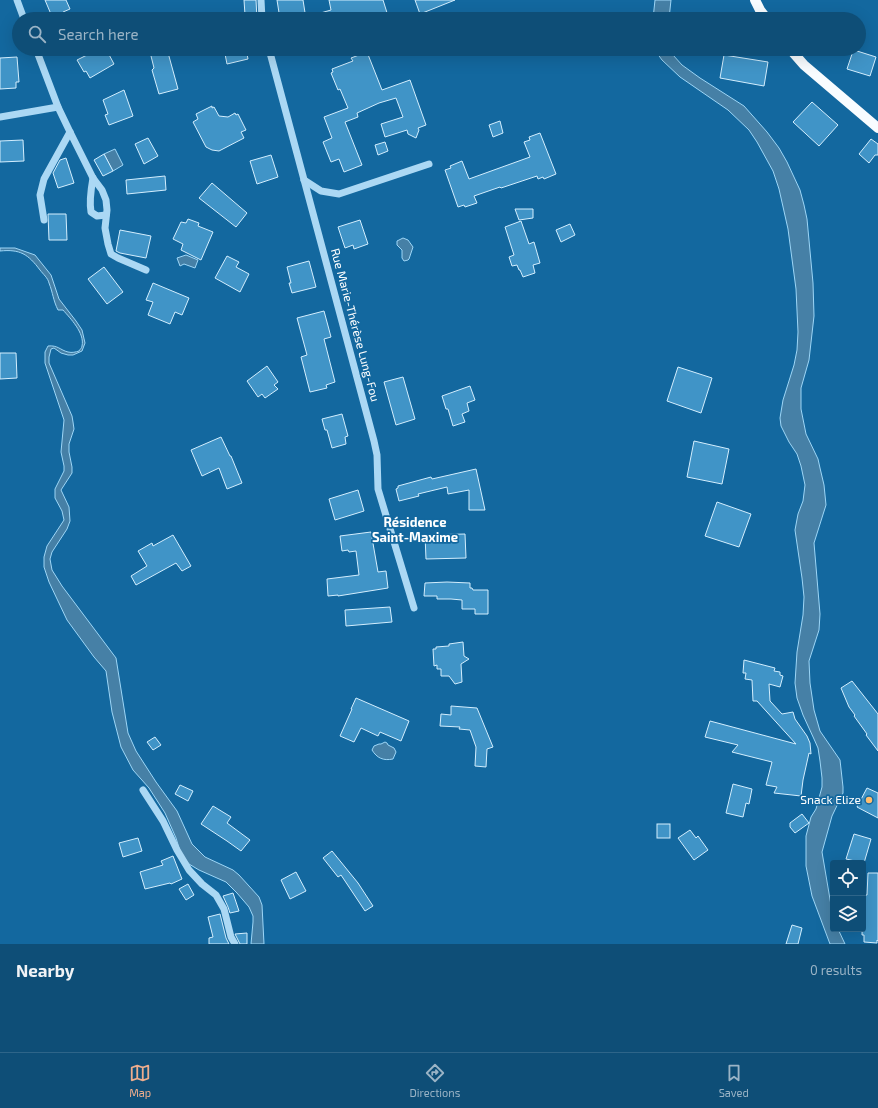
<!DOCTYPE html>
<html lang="en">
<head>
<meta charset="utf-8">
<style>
	body { margin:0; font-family:"Exo 2",sans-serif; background:#17557c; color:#f1f3f6 }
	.controls { position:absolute; right:12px; bottom:12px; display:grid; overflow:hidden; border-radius:4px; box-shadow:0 4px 16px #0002 }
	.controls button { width:36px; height:36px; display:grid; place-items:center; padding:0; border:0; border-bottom:1px solid #2e6589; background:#0e4e77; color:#f1f3f6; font:20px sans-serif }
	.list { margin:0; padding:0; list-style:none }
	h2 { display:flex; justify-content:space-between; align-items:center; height:52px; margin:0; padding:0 16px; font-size:17px }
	h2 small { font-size:13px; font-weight:400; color:#9bb4c6 }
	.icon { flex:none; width:22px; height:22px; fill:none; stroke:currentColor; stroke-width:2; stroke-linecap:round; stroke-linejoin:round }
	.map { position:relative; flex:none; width:878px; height:944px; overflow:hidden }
	.search { position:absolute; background:#0e4e77; box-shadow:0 4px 16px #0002; left:12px; right:12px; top:12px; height:44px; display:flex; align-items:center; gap:10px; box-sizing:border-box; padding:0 14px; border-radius:22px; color:#9bb4c6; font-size:15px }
	.sheet { height:108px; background:#0e4e77 }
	nav { display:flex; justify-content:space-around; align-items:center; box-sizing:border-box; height:56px; border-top:1px solid #2e6589; background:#0e4e77; font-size:11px; color:#9bb4c6 }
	nav a { display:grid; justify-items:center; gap:2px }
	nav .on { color:#eead8d }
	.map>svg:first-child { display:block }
</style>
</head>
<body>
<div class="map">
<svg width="878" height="944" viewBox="0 0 878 944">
	<rect width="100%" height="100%" fill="#13689f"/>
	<g fill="#4680a6" stroke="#9dd6f7">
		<path d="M 655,0 L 671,0 L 669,19 L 653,19 Z"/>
		<path d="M 654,49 L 670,49 L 673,55 L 682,65 L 700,78 L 744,106 L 767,132 L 779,148 L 787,162 L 800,190 L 804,205 L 807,219 L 813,283 L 814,316 L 809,360 L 801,388 L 801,409 L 806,434 L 818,459 L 820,468 L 824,485 L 826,505 L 814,543 L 820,614 L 819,630 L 809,661 L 810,683 L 814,710 L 820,731 L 840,760 L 843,787 L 843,793 L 832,816 L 822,852 L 833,917 L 833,929 L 838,929 L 845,944 L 830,944 L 812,896 L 806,866 L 806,836 L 811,817 L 816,809 L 822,787 L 822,778 L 820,761 L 818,748 L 814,739 L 803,715 L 797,698 L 795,683 L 797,652 L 803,615 L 804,597 L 802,578 L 795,530 L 798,514 L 803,501 L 805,485 L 801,466 L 797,454 L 789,442 L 781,426 L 780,418 L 783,400 L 794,365 L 797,350 L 798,332 L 796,289 L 788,229 L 779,189 L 773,171 L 757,142 L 749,130 L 728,110 L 680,77 L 662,60 Z"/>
		<path d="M 115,149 L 123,165 L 113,171 L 104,154 Z"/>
		<path d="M 403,238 L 408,240 L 413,247 L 409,259 L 408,260 L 404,261 L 402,258 L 402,250 L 397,245 L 397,241 Z"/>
		<path d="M 0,248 L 15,248 L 35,255 L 51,275 L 59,299 L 76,321 L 82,330 L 85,343 L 82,351 L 73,355 L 68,355 L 61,353 L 54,348 L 51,349 L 49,357 L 49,363 L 72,416 L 73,422 L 74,429 L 69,444 L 69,452 L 72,467 L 72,473 L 61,490 L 69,507 L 70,521 L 67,529 L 52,552 L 50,559 L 52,570 L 62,586 L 116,658 L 128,733 L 136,751 L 156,782 L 177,811 L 192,844 L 205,857 L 233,870 L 239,875 L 259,897 L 262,905 L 264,944 L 251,944 L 253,922 L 253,916 L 249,907 L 237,893 L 226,882 L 199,870 L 189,864 L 184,858 L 180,851 L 176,838 L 165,813 L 149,788 L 133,770 L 121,747 L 112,712 L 106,671 L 94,657 L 67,620 L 49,582 L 44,567 L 44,557 L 47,546 L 64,520 L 62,511 L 55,498 L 55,489 L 64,471 L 64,466 L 61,452 L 64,420 L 45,363 L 45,352 L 48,346 C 58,345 60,350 68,352 C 72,353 76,352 79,351 C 80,349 82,348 82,346 C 85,333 70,318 63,310 L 58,310 C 53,300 53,293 49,283 C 48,278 43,274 40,270 C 28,254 20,249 0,251 Z"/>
		<path d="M 186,255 L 198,260 L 195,268 L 184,264 L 180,266 L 177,258 Z"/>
		<path d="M 385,742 L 387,743 L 388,745 L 394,748 L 396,752 L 393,759 C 383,761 377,758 372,750 L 374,746 L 379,744 L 381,744 Z"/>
	</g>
	<g fill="#4094c7" stroke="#d3eefe">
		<path d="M 45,0 L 66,0 L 70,9 L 63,12 L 64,15 L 53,19 Z"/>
		<path d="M 244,0 L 256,0 L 257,19 L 247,19 L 247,15 L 245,15 Z"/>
		<path d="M 277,0 L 303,0 L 306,19 L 280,19 Z"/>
		<path d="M 329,0 L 383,0 L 388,16 L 380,19 L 311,19 L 310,16 L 331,10 Z"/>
		<path d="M 415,0 L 455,0 L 420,14 Z"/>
		<path d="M 102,49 L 106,49 L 114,64 L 90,78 L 86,71 L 84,72 L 77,60 L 91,53 L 92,55 Z"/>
		<path d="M 163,49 L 167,49 L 178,89 L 159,94 L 152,70 L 154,68 L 150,52 Z"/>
		<path d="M 224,49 L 246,49 L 248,59 L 227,64 Z"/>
		<path d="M 853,51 L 857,51 L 876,57 L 870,76 L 847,69 Z"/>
		<path d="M 367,52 L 382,90 L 410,80 L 426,125 L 418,128 L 419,130 L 416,138 L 408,134 L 407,130 L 385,137 L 381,124 L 403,117 L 396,98 L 379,103 L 357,113 L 358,117 L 345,122 L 362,165 L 344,172 L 339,159 L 331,162 L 323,142 L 332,138 L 324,117 L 348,108 L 340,89 L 338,90 L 331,73 L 333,72 L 332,69 L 353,61 L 351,58 Z"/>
		<path d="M 724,55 L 768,62 L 764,86 L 720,78 Z"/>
		<path d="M 17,57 L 19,82 L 16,82 L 16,88 L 0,89 L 0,58 Z"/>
		<path d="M 124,90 L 133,116 L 109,125 L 105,115 L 108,114 L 103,100 Z"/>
		<path d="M 812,102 L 838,125 L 819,146 L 793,122 Z"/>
		<path d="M 212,106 L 212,108 L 214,107 L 219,116 L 228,117 L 235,113 L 236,115 L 238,114 L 246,130 L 241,132 L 244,138 L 219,151 L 212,150 L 206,147 L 193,122 L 198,119 L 196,114 Z"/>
		<path d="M 500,121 L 503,133 L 493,137 L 489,125 Z"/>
		<path d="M 540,133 L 556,174 L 544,179 L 543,177 L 538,179 L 537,176 L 501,188 L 500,187 L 474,196 L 477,203 L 465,207 L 464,205 L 458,207 L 445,170 L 451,168 L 450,166 L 462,161 L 469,179 L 530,157 L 524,142 L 530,140 L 529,137 Z"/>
		<path d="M 148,138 L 158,156 L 144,164 L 135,144 Z"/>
		<path d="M 871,139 L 878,144 L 878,155 L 875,155 L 869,163 L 859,154 Z"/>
		<path d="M 23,140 L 24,161 L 0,162 L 0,141 Z"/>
		<path d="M 385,142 L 388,151 L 378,155 L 375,145 Z"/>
		<path d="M 104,154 L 113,171 L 103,176 L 94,160 Z"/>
		<path d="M 271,155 L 278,177 L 257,184 L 250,161 Z"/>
		<path d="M 66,158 L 74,183 L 58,188 L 53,173 L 60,160 Z"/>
		<path d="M 165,176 L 166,190 L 127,194 L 126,180 Z"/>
		<path d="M 212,183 L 247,213 L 236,227 L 199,198 Z"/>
		<path d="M 515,209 L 533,209 L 533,218 L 519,220 Z"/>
		<path d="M 48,214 L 66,214 L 67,240 L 49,240 Z"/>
		<path d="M 188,219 L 199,223 L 198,226 L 213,232 L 201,260 L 181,250 L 183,244 L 173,239 L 181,222 L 186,223 Z"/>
		<path d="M 360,220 L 368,244 L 354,249 L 353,245 L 345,248 L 338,227 Z"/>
		<path d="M 521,221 L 529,244 L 534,242 L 540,263 L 533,265 L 535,273 L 523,277 L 520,270 L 519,270 L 517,265 L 512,266 L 509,257 L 514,255 L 505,227 Z"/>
		<path d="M 570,224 L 575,235 L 561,242 L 556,230 Z"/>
		<path d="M 120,230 L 151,236 L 146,258 L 120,253 L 116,251 Z"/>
		<path d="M 227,256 L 239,262 L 236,267 L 249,274 L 240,292 L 215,278 Z"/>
		<path d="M 309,261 L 316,287 L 292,293 L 289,283 L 291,283 L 287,267 Z"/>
		<path d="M 104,267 L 123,292 L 107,304 L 88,279 Z"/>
		<path d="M 153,283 L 189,298 L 182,315 L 175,312 L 170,324 L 148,315 L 153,302 L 146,300 Z"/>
		<path d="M 324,311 L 331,337 L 324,339 L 335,382 L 326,385 L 327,388 L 310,392 L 301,357 L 307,355 L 297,318 Z"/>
		<path d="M 0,353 L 16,353 L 17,378 L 0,379 Z"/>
		<path d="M 267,366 L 278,382 L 274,385 L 278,389 L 265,398 L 262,394 L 258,397 L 247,381 Z"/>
		<path d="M 678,367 L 712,378 L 701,413 L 667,401 Z"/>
		<path d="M 403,377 L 415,419 L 396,425 L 384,382 Z"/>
		<path d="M 470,386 L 475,400 L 467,403 L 469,411 L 462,414 L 465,422 L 453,426 L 448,409 L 446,409 L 442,396 Z"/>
		<path d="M 342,414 L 348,436 L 345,437 L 346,444 L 332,448 L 327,430 L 325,430 L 322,419 Z"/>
		<path d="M 221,437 L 230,456 L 231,456 L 242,483 L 227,489 L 219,468 L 202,476 L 191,450 Z"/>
		<path d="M 694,441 L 729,449 L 722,484 L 687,477 Z"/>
		<path d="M 476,469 L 485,510 L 469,510 L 469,490 L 448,494 L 447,487 L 418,494 L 419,496 L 399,501 L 396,489 L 398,488 L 398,486 L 431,477 L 432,479 Z"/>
		<path d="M 358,490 L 364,511 L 335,520 L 329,499 Z"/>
		<path d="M 717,502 L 751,514 L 739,547 L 705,536 Z"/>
		<path d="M 371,532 L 378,572 L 386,571 L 388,588 L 338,596 L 338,595 L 328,596 L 327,579 L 359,575 L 356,551 L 349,552 L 348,550 L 342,551 L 340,536 Z"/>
		<path d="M 465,534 L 466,558 L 426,559 L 425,535 Z"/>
		<path d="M 173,535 L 191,566 L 182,571 L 176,563 L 136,585 L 131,576 L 147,566 L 138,551 L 152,543 L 153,546 Z"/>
		<path d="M 447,582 L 470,583 L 470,588 L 472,588 L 473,590 L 488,590 L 488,614 L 475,614 L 475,609 L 462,609 L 462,600 L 451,599 L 437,599 L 437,596 L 424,596 L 425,583 Z"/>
		<path d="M 390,607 L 392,622 L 346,626 L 345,610 Z"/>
		<path d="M 463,642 L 464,656 L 469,659 L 461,664 L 462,682 L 455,684 L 449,676 L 441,676 L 441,669 L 437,669 L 437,665 L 434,666 L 433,649 L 436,649 L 436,647 L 449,646 L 449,644 Z"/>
		<path d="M 744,660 L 775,668 L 774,671 L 780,672 L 780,675 L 783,676 L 780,687 L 769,684 L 770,701 L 782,714 L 793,712 L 795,719 L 807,736 L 810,743 L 811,754 L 809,753 L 803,780 L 801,796 L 774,793 L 777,787 L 766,785 L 772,762 L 732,752 L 738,745 L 705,737 L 710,721 L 796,744 L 757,701 L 753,701 L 752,680 L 745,679 L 746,673 L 743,673 Z"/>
		<path d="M 852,681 L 878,714 L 878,751 L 866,735 L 867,734 L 854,716 L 855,715 L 849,707 L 841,688 Z"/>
		<path d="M 356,698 L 409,721 L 401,741 L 380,732 L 378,736 L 361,728 L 354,742 L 340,736 L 352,709 L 351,709 Z"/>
		<path d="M 451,706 L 477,708 L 493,747 L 487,749 L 486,767 L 475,766 L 476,747 L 470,730 L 459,729 L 460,727 L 440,726 L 441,714 L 451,715 Z"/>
		<path d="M 155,737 L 161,745 L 153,750 L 147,742 Z"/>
		<path d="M 733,784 L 752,789 L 749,804 L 746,803 L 743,817 L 726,813 Z"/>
		<path d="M 180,785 L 193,791 L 188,801 L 175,794 Z"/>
		<path d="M 867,788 L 878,793 L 878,818 L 857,807 Z"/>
		<path d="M 213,806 L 231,817 L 227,823 L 250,840 L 241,851 L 227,841 L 201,824 Z"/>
		<path d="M 802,814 L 809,823 L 795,833 L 790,827 L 790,823 Z"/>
		<rect x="657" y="824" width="13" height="14"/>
		<path d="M 690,830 L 696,838 L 698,836 L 708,850 L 694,860 L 678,838 Z"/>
		<path d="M 854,834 L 871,839 L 864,863 L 846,859 Z"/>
		<path d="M 138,838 L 142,851 L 123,857 L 119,843 Z"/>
		<path d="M 332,851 L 358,883 L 373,906 L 365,911 L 341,875 L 338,877 L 323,858 Z"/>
		<path d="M 173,856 L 182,879 L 171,884 L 170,883 L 145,889 L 140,872 L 163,865 L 161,861 Z"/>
		<path d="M 296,872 L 306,891 L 290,899 L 281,880 Z"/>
		<path d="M 868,873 L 878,873 L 878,941 L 877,940 L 877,943 L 864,942 L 864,935 L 862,935 L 863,895 L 867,895 Z"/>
		<path d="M 188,884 L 194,895 L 186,900 L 179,889 Z"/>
		<path d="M 233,893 L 239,911 L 230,913 L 228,907 L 223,896 Z"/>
		<path d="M 220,914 L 226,938 L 229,944 L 209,944 L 209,938 L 213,937 L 208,917 Z"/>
		<path d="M 792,925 L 802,928 L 798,944 L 786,944 Z"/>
		<path d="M 247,933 L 247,944 L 240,944 L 235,934 Z"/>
	</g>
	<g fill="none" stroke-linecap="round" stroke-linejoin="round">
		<g stroke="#abd8f4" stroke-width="7">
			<path d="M 17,0 L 24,19"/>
			<path d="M 261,0 L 262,19"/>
			<path d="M 36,49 L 58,107 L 70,132 L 93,178 L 102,190 L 106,200 L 107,210 L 105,228 L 108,244 L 111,254 L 118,258 L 146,270"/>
			<path d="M 269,49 L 374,441 L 377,455 L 378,489 L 414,608"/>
			<path d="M 0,117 L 58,107"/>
			<path d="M 93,178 C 91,189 89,201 91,212 L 97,216 L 106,215"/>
			<path d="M 304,180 L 321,191 L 339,194 L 429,164"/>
			<path d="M 44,220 L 40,195 L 44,179 L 70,132"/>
			<path d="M 143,790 L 163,821 L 177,850 L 189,870 L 202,884 L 216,895 L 224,909 L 231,937 L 235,944"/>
		</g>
		<g stroke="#f8fcff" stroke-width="10">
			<path d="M 755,0 L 760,10 L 767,19"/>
			<path d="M 790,49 L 804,65 L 878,128"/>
		</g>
	</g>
	<circle fill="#ffbd6e" stroke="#13689f" stroke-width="1.5" cx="869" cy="800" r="4"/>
	<g text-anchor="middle" stroke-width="3.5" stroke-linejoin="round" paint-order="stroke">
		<g font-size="12" fill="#fff" stroke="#13689f">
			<text transform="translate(355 325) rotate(75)" y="4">Rue Marie-Thérèse Lung-Fou</text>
		</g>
		<g font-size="12" fill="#fff" stroke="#13689f" text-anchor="end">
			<text x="861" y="804">Snack Elize</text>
		</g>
		<g font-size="13" font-weight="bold" fill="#fff" stroke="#13689f">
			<text x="415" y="527">Résidence<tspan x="415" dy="15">Saint-Maxime</tspan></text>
		</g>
	</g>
</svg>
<div class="controls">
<button><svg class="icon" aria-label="locate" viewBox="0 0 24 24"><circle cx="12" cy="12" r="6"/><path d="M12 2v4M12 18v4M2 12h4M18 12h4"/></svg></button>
<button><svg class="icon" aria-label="layers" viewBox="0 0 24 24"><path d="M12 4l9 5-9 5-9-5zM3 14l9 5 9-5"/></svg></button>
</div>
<div class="search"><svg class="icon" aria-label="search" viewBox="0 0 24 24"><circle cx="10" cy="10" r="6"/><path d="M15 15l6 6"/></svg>Search here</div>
</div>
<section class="sheet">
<h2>Nearby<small>0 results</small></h2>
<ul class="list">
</ul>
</section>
<nav>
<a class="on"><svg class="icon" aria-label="map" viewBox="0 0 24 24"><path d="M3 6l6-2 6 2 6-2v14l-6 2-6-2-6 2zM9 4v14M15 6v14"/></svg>Map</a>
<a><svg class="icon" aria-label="directions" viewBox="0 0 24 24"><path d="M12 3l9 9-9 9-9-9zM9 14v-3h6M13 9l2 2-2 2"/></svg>Directions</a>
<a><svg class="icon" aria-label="saved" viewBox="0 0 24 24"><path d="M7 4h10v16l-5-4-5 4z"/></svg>Saved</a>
</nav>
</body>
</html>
